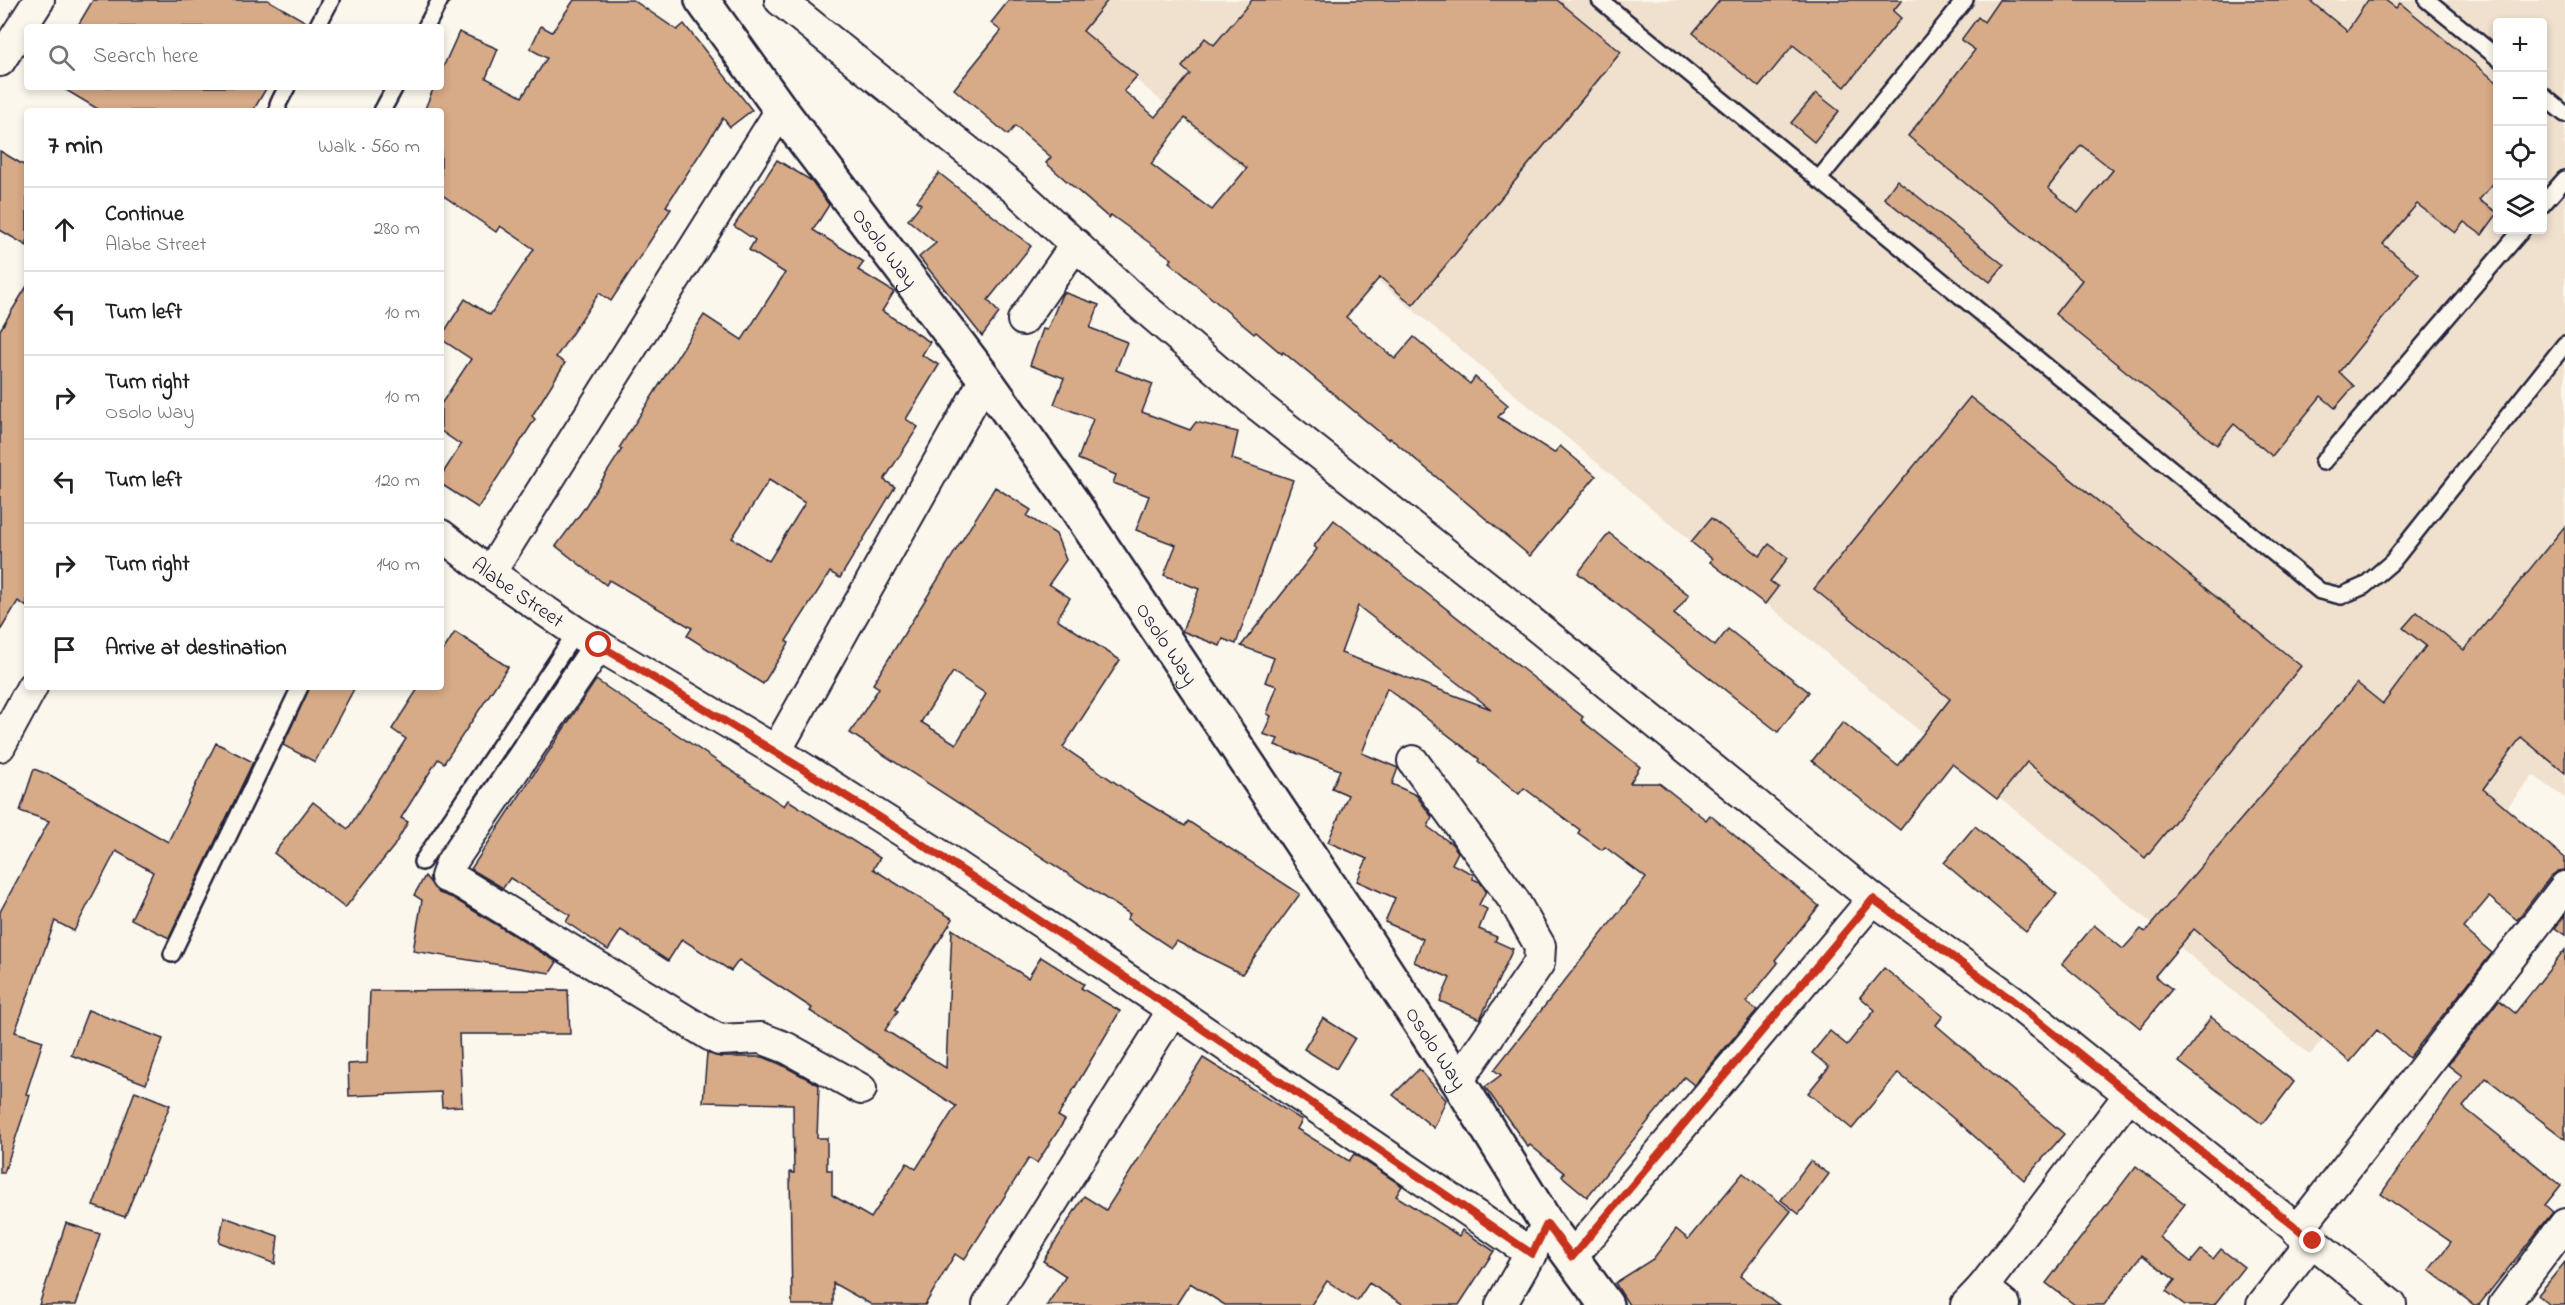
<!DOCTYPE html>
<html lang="en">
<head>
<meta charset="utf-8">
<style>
	body { margin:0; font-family:"Indie Flower",sans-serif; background:#f2f2f2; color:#202124 }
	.controls { position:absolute; right:18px; top:18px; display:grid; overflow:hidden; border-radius:6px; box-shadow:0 3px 9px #0003 }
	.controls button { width:54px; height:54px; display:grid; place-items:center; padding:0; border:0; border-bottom:2px solid #e0e0e0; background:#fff; color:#202124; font:30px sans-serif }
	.stop { position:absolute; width:18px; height:18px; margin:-14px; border:4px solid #c8321e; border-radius:50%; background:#fff }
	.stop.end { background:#c8321e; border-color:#fff; box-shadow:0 2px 6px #0008 }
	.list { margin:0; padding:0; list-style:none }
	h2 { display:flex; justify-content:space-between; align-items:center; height:78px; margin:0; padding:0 24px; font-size:26px }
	h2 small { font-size:20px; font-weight:400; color:#757577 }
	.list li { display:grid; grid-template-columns:39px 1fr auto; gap:18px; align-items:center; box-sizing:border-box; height:84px; padding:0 24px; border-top:2px solid #e0e0e0 }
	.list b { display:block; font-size:22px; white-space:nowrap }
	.list p { margin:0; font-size:20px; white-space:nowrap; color:#757577 }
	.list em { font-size:20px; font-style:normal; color:#757577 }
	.icon { flex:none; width:33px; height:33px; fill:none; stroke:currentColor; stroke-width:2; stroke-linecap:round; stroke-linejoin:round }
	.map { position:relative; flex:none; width:2565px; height:1305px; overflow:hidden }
	.search { position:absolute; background:#fff; box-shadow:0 3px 9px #0003; left:24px; top:24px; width:420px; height:66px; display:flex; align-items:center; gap:15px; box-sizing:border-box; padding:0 21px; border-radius:6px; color:#757577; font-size:22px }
	.panel { position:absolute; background:#fff; box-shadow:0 3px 9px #0003; left:24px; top:108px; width:420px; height:582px; border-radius:6px }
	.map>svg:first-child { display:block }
</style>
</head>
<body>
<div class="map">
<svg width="2565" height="1305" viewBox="0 0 2565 1305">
	<rect width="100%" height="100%" fill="#fbf7ec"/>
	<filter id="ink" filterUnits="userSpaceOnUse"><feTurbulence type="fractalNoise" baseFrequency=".0167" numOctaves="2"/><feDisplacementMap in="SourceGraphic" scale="12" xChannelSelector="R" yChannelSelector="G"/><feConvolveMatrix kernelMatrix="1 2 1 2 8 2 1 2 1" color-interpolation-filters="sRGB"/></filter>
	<g filter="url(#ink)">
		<path fill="#f0e0ce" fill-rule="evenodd" d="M 1040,0 L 2565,0 L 2565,798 L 2533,775 L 2310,1055 ZM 2498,22 L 2542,22 L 2542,230 L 2498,230 Z"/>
		<g fill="#d7aa88" stroke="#22223b" stroke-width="1.5" fill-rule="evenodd">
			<path d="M 93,0 L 268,0 L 308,23 L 307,27 L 77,27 Z"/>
			<path d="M 574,0 L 633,0 L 677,30 L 684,24 L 752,110 L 730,127 L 723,118 L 666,206 L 671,209 L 611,301 L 599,293 L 556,357 L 565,363 L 532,416 L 535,419 L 478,508 L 441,484 L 441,476 L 461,445 L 441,431 L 441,404 L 471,359 L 441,339 L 441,337 L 465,299 L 490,315 L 534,249 L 500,226 L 496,232 L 441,194 L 441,111 L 424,111 L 434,87 L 441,87 L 441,72 L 459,32 L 498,49 L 486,78 L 522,97 L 547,58 L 530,49 L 541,26 L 552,32 Z"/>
			<path d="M 1009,0 L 1108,0 L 1083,31 L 1137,76 L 1124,91 L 1155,117 L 1190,74 L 1182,67 L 1205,38 L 1214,45 L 1252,0 L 1557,0 L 1621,52 L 1413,305 L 1380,277 L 1346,317 L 1395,359 L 1414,337 L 1470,384 L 1475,377 L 1508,405 L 1498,417 L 1554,453 L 1560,446 L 1596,476 L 1530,556 L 1390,438 L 1389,440 L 1283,352 L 1282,354 L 1256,332 L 1254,334 L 1169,262 L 1172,259 L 1111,215 L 1109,218 L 1046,163 L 1051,157 L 1015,126 L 1008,135 L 954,89 L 1001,31 L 991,23 ZM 1185,118 L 1247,168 L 1212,210 L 1151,164 Z"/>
			<path d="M 1720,0 L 1902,0 L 1893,11 L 1901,18 L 1845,87 L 1793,45 L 1759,87 L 1693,33 Z"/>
			<path d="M 1999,0 L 2309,0 L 2347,31 L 2368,0 L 2385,0 L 2396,8 L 2400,3 L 2498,83 L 2498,178 L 2479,200 L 2498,213 L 2482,235 L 2464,222 L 2455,233 L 2417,204 L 2383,244 L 2419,274 L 2339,372 L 2354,386 L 2335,408 L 2321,396 L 2272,456 L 2234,424 L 2217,445 L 2055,314 L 2082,280 L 1908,136 L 1975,50 L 1961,40 L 1978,17 L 1984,22 ZM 2081,145 L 2113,170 L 2078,213 L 2048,188 Z"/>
			<path d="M 61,87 L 267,87 L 253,111 L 101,111 Z"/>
			<path d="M 1816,93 L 1839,111 L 1814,142 L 1791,123 Z"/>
			<path d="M 0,151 L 27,167 L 27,246 L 0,230 Z"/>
			<path d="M 777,160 L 812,181 L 829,205 L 813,230 L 864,262 L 858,270 L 894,292 L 882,311 L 930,342 L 922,355 L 939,365 L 906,419 L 918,427 L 884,480 L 895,487 L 840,578 L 830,572 L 786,641 L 789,643 L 763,684 L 687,636 L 692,628 L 609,580 L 606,585 L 556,546 L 583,510 L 622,449 L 619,448 L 704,315 L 742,340 L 785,273 L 749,250 L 755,240 L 734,226 ZM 769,480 L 805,503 L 769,561 L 732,538 Z"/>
			<path d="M 939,173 L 1031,246 L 988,300 L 999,313 L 982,336 L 919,257 L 936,243 L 908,220 L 921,204 L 917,201 Z"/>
			<path d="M 1897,180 L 2004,265 L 1990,282 L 1884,198 Z"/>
			<path d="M 27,286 L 27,607 L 18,601 L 0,631 L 0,330 Z"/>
			<path d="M 1063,292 L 1099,305 L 1090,328 L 1127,342 L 1116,370 L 1153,384 L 1142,412 L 1190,430 L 1196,422 L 1238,432 L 1232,459 L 1293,480 L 1236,644 L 1223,639 L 1220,646 L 1182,631 L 1199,589 L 1164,575 L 1176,545 L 1136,530 L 1149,496 L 1113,483 L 1116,475 L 1078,459 L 1093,419 L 1054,404 L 1064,378 L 1030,365 L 1043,329 L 1047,330 Z"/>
			<path d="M 1970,397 L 2301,666 L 2145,858 L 2027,762 L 1997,799 L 1952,764 L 1900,830 L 1812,761 L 1843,722 L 1898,766 L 1950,699 L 1814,589 Z"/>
			<path d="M 995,487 L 1031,510 L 1027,516 L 1056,534 L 1066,560 L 1049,584 L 1070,598 L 1057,619 L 1120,660 L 1063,747 L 1138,798 L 1185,826 L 1188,821 L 1300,894 L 1242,974 L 1176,941 L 1171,948 L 1127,919 L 1130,914 L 850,733 L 879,688 L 873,684 ZM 953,672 L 986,694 L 956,744 L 921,722 Z"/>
			<path d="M 1711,518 L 1760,556 L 1769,544 L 1788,558 L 1770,581 L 1778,587 L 1765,604 L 1710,562 L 1712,559 L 1691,542 Z"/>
			<path d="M 1334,520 L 1563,701 L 1583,717 L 1581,720 L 1640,767 L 1630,783 L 1659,783 L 1706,820 L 1710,815 L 1819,906 L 1775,960 L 1778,963 L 1746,1002 L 1757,1010 L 1694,1085 L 1684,1077 L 1587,1197 L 1562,1176 L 1564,1173 L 1530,1145 L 1528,1147 L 1485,1087 L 1501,1075 L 1494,1070 L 1646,878 L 1605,847 L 1602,850 L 1578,833 L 1580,830 L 1524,788 L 1519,794 L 1478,761 L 1479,759 L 1387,688 L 1362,753 L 1398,768 L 1392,784 L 1416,795 L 1432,817 L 1428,827 L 1452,844 L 1458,852 L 1452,864 L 1473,874 L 1473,879 L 1480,882 L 1486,891 L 1479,905 L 1487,909 L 1479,929 L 1497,937 L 1495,941 L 1513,949 L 1480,1019 L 1440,1001 L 1450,978 L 1414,962 L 1423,939 L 1385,922 L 1395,898 L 1357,881 L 1367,859 L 1328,842 L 1348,795 L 1332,788 L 1340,770 L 1275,745 L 1278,739 L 1263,734 L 1271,716 L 1267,714 L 1277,686 L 1265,682 L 1274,658 L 1241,646 L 1317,549 L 1314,546 ZM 1358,606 L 1491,709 L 1341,653 Z"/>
			<path d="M 2565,526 L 2565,773 L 2521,737 L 2483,789 L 2565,858 L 2565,870 L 2558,871 L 2551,876 L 2517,920 L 2489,897 L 2463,928 L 2492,953 L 2409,1058 L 2377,1030 L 2350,1062 L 2194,929 L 2155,976 L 2172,989 L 2140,1028 L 2062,964 L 2094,925 L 2123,949 L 2141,929 L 2145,932 L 2357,683 L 2383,704 L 2426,646 L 2403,628 L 2417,612 L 2464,650 Z"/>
			<path d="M 1609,533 L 1689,595 L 1674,614 L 1715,646 L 1728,629 L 1809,692 L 1778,732 L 1578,573 Z"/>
			<path d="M 455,632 L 508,667 L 444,763 L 438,759 L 401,818 L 408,822 L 394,846 L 345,908 L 274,853 L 313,802 L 348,829 L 406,739 L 392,729 L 419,687 L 441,687 L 441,654 Z"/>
			<path d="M 596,680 L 784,806 L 788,800 L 880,858 L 873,869 L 953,919 L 895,1009 L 898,1011 L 885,1030 L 946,1068 L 952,929 L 1028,978 L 1041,957 L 1084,984 L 1081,988 L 1120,1011 L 1058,1116 L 1065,1120 L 1037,1163 L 1029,1158 L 964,1260 L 955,1254 L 925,1305 L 872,1305 L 833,1283 L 833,1305 L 792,1305 L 790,1172 L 794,1173 L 793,1104 L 703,1102 L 707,1053 L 720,1057 L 763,1057 L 780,1064 L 819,1085 L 817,1138 L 827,1138 L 827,1170 L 832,1170 L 832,1195 L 871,1218 L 907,1163 L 916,1169 L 956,1106 L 810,1011 L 812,1008 L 739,960 L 731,971 L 682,939 L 668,961 L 621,930 L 608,950 L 566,922 L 570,915 L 536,894 L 510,878 L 503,888 L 471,869 Z"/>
			<path d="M 310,687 L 355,687 L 315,762 L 283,745 Z"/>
			<path d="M 216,743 L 253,762 L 169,938 L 131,919 L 153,872 L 116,851 L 74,931 L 55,921 L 15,1032 L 43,1041 L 26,1094 L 30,1095 L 4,1173 L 0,1173 L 0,912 L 49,821 L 20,811 L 34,769 L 52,776 L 168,842 Z"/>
			<path d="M 1975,826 L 2057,894 L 2026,932 L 1944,863 Z"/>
			<path d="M 425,876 L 439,893 L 453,898 L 557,962 L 550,973 L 413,951 L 422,900 L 414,895 Z"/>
			<path d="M 2565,915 L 2565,935 L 2555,928 Z"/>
			<path d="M 2565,950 L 2565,1139 L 2486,1078 L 2463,1107 L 2561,1185 L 2545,1205 L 2553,1212 L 2479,1305 L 2474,1305 L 2429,1270 L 2451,1242 L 2381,1194 L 2462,1076 L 2448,1065 L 2499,1000 L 2515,1013 Z"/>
			<path d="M 1884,968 L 1943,1016 L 1936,1025 L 2064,1134 L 2024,1180 L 1965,1128 L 1898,1073 L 1852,1129 L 1808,1093 L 1829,1067 L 1812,1053 L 1830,1031 L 1847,1045 L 1875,1010 L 1860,997 Z"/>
			<path d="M 568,990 L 570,1034 L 459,1034 L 462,1106 L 442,1107 L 441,1092 L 349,1096 L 348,1064 L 367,1063 L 370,991 Z"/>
			<path d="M 88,1010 L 163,1039 L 146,1084 L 71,1055 Z"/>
			<path d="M 2211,1017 L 2294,1082 L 2262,1124 L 2179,1062 Z"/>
			<path d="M 1323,1018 L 1355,1038 L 1336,1069 L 1304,1049 Z"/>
			<path d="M 1203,1058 L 1302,1120 L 1297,1129 L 1349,1161 L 1354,1154 L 1402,1186 L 1396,1196 L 1459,1236 L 1462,1230 L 1494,1251 L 1459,1305 L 1404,1305 L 1369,1283 L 1357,1301 L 1327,1281 L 1311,1305 L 1225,1305 L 1190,1283 L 1176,1305 L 1047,1305 L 1066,1276 L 1043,1261 L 1084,1196 L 1106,1210 Z"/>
			<path d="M 1419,1069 L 1446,1100 L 1434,1128 L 1393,1095 Z"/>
			<path d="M 135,1091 L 170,1105 L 125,1217 L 93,1206 Z"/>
			<path d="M 1810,1161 L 1829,1174 L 1799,1214 L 1781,1200 Z"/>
			<path d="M 2136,1166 L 2185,1204 L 2159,1237 L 2191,1262 L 2201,1250 L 2213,1259 L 2221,1249 L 2244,1267 L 2214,1305 L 2185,1305 L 2166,1291 L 2175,1280 L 2142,1255 L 2104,1305 L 2075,1305 L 2046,1283 Z"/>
			<path d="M 1743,1173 L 1791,1211 L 1740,1276 L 1779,1305 L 1629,1305 L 1615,1283 L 1653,1259 L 1676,1229 L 1688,1239 Z"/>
			<path d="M 224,1217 L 278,1236 L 275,1264 L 219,1242 Z"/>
			<path d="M 66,1223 L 100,1234 L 76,1305 L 39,1305 Z"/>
			<path d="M 2565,1262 L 2565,1305 L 2550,1305 L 2538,1295 Z"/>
		</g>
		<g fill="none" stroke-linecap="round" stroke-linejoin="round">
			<g stroke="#22223b" stroke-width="20">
				<g id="lane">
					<path d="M 1600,0 L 2320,591 L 2341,596 L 2364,586 L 2392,562 L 2565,344"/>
					<path d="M 2427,0 L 2498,58"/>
					<path d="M 317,27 L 331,0"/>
					<path d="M 426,27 L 440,0"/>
					<path d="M 2542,95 L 2565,114"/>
					<path d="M 278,111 L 278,104 L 287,87"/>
					<path d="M 382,111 L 395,87"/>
					<path d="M 1818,180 L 1965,0"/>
					<path d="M 2542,205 L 2565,179"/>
					<path d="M 2323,462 L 2522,230"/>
					<path d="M 422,862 L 576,632"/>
					<path d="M 172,954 L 300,687"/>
				</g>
			</g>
			<g stroke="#22223b" stroke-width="34">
				<g id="street">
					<path d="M 780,0 L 1015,189 L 1133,298 L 1260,407 L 1493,591 L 1873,899 L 2012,1000 L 2391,1305"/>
					<path d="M 0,61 L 39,0"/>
					<path d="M 1023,320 L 1076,244"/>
					<path id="s1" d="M 441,535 L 490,573 L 576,632 L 776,751 L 940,855 L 1173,1010 L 1532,1254"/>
					<path d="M 490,573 L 781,110"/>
					<path d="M 599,645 L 451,863 L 446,877 L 461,883 L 708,1034 L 719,1040 L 761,1038 L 787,1048 L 861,1089"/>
					<path d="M 0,746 L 32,687"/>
					<path d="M 776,751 L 985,379"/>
					<path d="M 1413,761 L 1513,899 L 1540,946 L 1539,963 L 1458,1081"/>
					<path d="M 2297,1231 L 2565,887"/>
					<path d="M 1572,1257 L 1873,899"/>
					<path d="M 1983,1287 L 2005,1305"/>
					<path d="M 988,1305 L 1173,1010"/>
					<path d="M 1501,1305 L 1541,1235"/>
					<path d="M 1966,1305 L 1983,1287 L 2129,1095"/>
					<path d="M 2262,1305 L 2312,1241"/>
					<path d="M 2504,1305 L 2565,1224"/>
				</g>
			</g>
			<g stroke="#22223b" stroke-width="38">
				<g id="secondary">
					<path id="s2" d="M 702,0 L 781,110 L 985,379 L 1071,500 L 1356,925 L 1458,1081 L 1547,1224 L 1606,1305"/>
				</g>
			</g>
			<use href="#lane" stroke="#fbf7ec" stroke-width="15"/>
			<use href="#street" stroke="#fbf7ec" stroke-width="30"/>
			<use href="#secondary" stroke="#fbf7ec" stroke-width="33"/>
		</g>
	</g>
	<g fill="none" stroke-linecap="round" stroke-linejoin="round" filter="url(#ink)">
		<path stroke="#c8321e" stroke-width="8" d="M 599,645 C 712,713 826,782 937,854 C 1138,983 1335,1119 1532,1254 L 1547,1224 L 1572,1257 L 1873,899 L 2012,1000 L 2313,1241"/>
	</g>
	<g text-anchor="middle" stroke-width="4.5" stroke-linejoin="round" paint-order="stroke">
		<g font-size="21" fill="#22223b" stroke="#fbf7ec">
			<text dy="7" stroke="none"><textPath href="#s2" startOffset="308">Osolo Way</textPath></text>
			<text dy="7" stroke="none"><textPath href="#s1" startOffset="96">Alabe Street</textPath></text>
			<text dy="7" stroke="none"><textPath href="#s2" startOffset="794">Osolo Way</textPath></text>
			<text dy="7" stroke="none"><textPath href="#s2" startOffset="1280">Osolo Way</textPath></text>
		</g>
	</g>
</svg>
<div class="controls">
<button>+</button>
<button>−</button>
<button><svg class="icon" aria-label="locate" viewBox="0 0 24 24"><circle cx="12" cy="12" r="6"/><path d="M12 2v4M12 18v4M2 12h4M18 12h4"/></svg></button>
<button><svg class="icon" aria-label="layers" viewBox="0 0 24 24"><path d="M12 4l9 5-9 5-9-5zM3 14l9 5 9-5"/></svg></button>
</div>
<div class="stop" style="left:599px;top:645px"></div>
<div class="stop end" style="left:2313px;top:1241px"></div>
<div class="search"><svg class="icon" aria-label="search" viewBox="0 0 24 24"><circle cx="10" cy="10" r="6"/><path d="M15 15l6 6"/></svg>Search here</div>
<section class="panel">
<h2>7 min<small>Walk · 560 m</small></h2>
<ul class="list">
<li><svg class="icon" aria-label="ahead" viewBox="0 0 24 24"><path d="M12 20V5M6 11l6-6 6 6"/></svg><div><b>Continue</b><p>Alabe Street</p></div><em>280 m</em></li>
<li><svg class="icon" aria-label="left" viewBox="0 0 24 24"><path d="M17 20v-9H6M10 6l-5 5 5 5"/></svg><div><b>Turn left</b></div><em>10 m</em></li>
<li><svg class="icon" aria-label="right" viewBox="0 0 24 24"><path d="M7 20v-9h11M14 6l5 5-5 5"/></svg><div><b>Turn right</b><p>Osolo Way</p></div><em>10 m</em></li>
<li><svg class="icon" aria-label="left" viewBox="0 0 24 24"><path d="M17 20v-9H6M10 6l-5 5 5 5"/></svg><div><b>Turn left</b></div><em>120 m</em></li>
<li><svg class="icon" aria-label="right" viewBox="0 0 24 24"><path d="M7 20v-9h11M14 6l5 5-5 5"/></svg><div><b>Turn right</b></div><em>140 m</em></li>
<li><svg class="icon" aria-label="arrive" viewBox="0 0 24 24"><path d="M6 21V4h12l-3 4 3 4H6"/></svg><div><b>Arrive at destination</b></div></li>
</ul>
</section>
</div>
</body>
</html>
